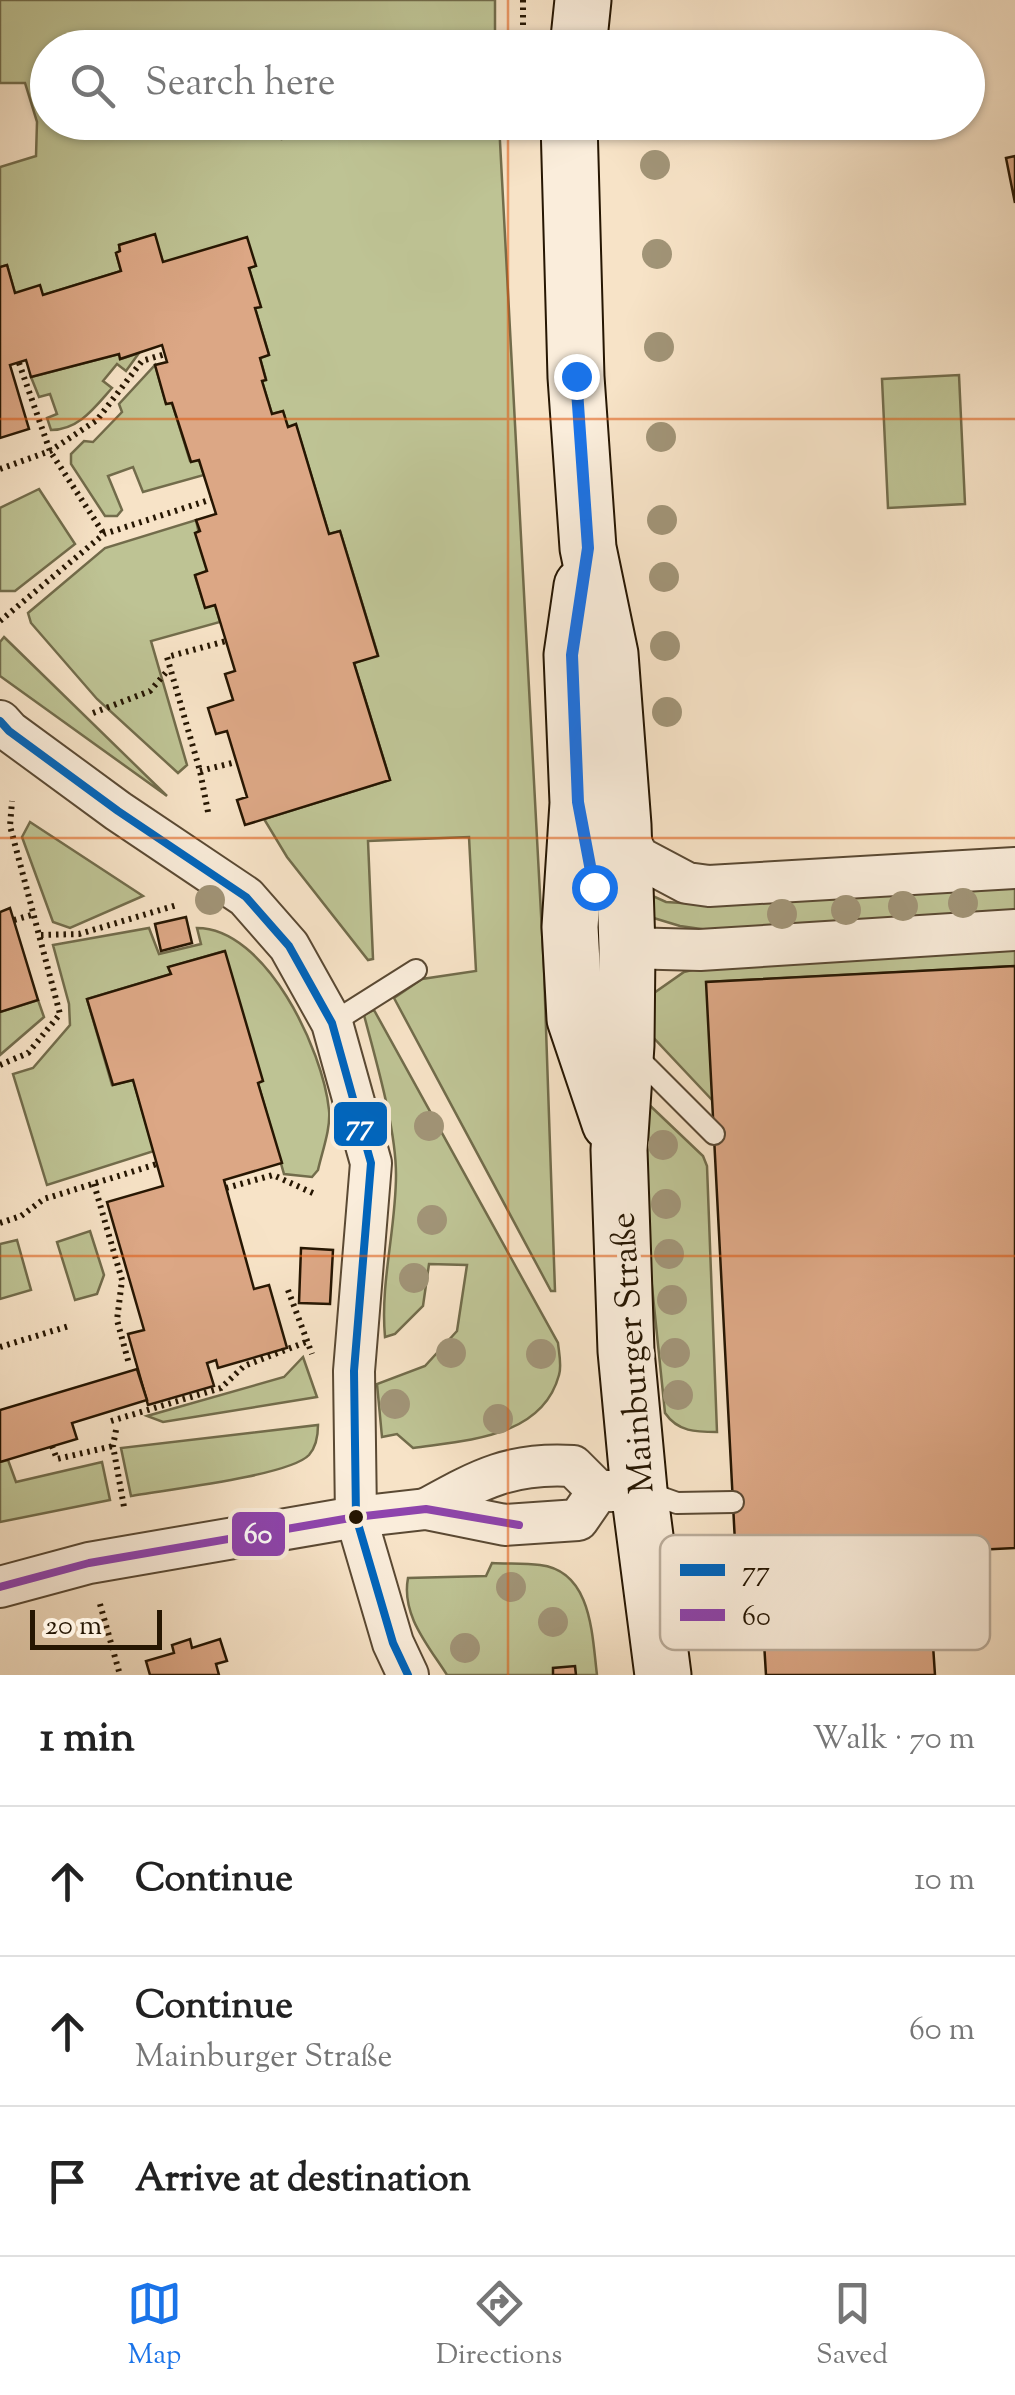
<!DOCTYPE html>
<html lang="en">
<head>
<meta charset="utf-8">
<style>
	body { margin:0; font-family:"Sorts Mill Goudy",serif; background:#f2f2f2; color:#222 }
	.scale { position:absolute; left:30px; bottom:25px; width:132px; box-sizing:border-box; padding-left:10px; border:5px solid #261602; border-top:0; font-size:28px; line-height:35px; white-space:nowrap; color:#261602; -webkit-text-stroke:8px #faeddb; paint-order:stroke }
	.stop { position:absolute; width:30px; height:30px; margin:-22px; border:8px solid #1a73e8; border-radius:50%; background:#fff }
	.stop.end { background:#1a73e8; border-color:#fff; box-shadow:0 2px 10px #0008 }
	.list { margin:0; padding:0; list-style:none }
	h2 { display:flex; justify-content:space-between; align-items:center; height:130px; margin:0; padding:0 40px; font-size:42px }
	h2 small { font-size:32px; font-weight:400; color:#767676 }
	.list li { display:grid; grid-template-columns:65px 1fr auto; gap:30px; align-items:center; box-sizing:border-box; height:150px; padding:0 40px; border-top:2px solid #e0e0e0 }
	.list b { display:block; font-size:38px; white-space:nowrap }
	.list p { margin:0; font-size:32px; white-space:nowrap; color:#767676 }
	.list em { font-size:32px; font-style:normal; color:#767676 }
	.icon { flex:none; width:55px; height:55px; fill:none; stroke:currentColor; stroke-width:2; stroke-linecap:round; stroke-linejoin:round }
	.map { position:relative; flex:none; width:1015px; height:1675px; overflow:hidden }
	.search { position:absolute; background:#fff; box-shadow:0 2px 8px #0004; left:30px; right:30px; top:30px; height:110px; display:flex; align-items:center; gap:25px; box-sizing:border-box; padding:0 35px; border-radius:55px; color:#767676; font-size:38px }
	.sheet { height:580px; background:#fff }
	nav { display:flex; justify-content:space-around; align-items:center; box-sizing:border-box; height:140px; border-top:2px solid #e0e0e0; background:#fff; font-size:28px; color:#767676 }
	nav a { display:grid; justify-items:center; gap:5px }
	nav .on { color:#1a73e8 }
	.map>svg:first-child { display:block }
</style>
</head>
<body>
<div class="map">
<svg width="1015" height="1675" viewBox="0 0 1015 1675">
	<rect width="100%" height="100%" fill="#f7e3c7"/>
	<filter id="stains"><feTurbulence type="fractalNoise" baseFrequency=".002" numOctaves="4"/><feColorMatrix values="0 0 0 0 .2 0 0 0 0 .09 0 0 0 0 .02 0 0 0 .5 -.17"/></filter>
	<radialGradient id="worn" r=".72"><stop offset=".6" stop-color="#630" stop-opacity="0"/><stop offset="1" stop-color="#630" stop-opacity=".3"/></radialGradient>
	<g fill="#bec394" stroke="#726c4b" stroke-width="2.5">
		<path d="M 0,0 L 495,0 L 495,47 L 48,48 L 48,122 L 305,123 L 281,130 L 282,139 L 334,126 L 334,123 L 499,123 L 544,970 L 555,1291 L 551,1291 L 394,998 L 422,979 L 476,971 L 469,837 L 368,841 L 373,959 L 368,960 L 287,857 L 264,819 L 390,780 L 354,663 L 378,655 L 340,531 L 329,534 L 296,425 L 288,427 L 283,411 L 272,414 L 262,381 L 266,379 L 260,358 L 269,355 L 255,308 L 260,307 L 249,268 L 255,266 L 163,262 L 154,235 L 119,245 L 120,251 L 116,253 L 121,271 L 43,295 L 15,293 L 7,265 L 0,267 L 0,167 L 36,156 L 37,122 L 25,83 L 0,83 Z"/>
		<path d="M 139,353 L 126,371 L 117,364 L 103,381 L 112,388 C 95,407 79,430 51,430 L 47,418 L 57,414 L 50,394 L 39,397 L 31,377 L 119,354 L 121,359 Z"/>
		<path d="M 155,365 L 166,403 L 172,403 L 190,461 L 199,460 L 204,475 L 143,492 L 133,467 L 108,476 L 122,510 L 117,516 L 105,516 L 71,464 L 71,454 L 84,441 L 93,442 L 122,412 L 119,404 Z"/>
		<path d="M 959,375 L 965,504 L 888,508 L 882,379 Z"/>
		<path d="M 39,489 L 75,544 L 15,591 L 0,591 L 0,508 Z"/>
		<path d="M 196,520 L 207,571 L 195,576 L 205,607 L 215,605 L 220,622 L 151,641 L 187,765 L 178,773 L 97,699 L 31,623 L 28,613 L 105,548 Z"/>
		<path d="M 4,637 L 167,796 L 0,676 L 0,642 Z"/>
		<path d="M 30,822 L 143,896 L 70,928 L 53,922 L 22,837 Z"/>
		<path d="M 1015,883 L 1015,915 L 708,930 L 680,926 L 647,916 L 644,892 L 666,902 L 682,903 Z"/>
		<path d="M 149,928 L 159,954 L 201,944 L 197,928 C 266,928 323,1050 329,1110 C 331,1128 322,1152 318,1170 L 312,1177 L 284,1174 L 258,1083 L 262,1080 L 224,951 L 169,967 L 171,974 L 87,999 L 112,1085 L 133,1080 L 154,1151 L 47,1185 L 13,1074 L 33,1068 L 70,1025 L 69,1004 L 53,945 Z"/>
		<path d="M 1015,945 L 1015,966 L 707,982 L 713,1101 L 651,1035 L 654,993 L 684,972 L 712,965 Z"/>
		<path d="M 38,1000 L 44,1017 L 0,1055 L 0,1012 Z"/>
		<path d="M 374,1010 L 558,1343 C 559,1353 562,1366 559,1375 C 542,1438 467,1440 413,1448 L 397,1434 L 382,1437 L 377,1384 L 425,1366 L 457,1331 L 467,1265 L 429,1264 L 423,1306 L 395,1334 L 385,1337 C 380,1283 396,1229 396,1175 C 396,1128 376,1061 364,1015 Z"/>
		<path d="M 641,1097 L 703,1156 L 707,1166 L 717,1432 C 696,1432 678,1432 665,1413 L 649,1257 Z"/>
		<path d="M 90,1231 L 104,1275 L 97,1294 L 75,1300 L 57,1242 Z"/>
		<path d="M 17,1240 L 31,1290 L 0,1299 L 0,1244 Z"/>
		<path d="M 303,1357 L 317,1397 L 163,1422 L 147,1416 L 284,1377 Z"/>
		<path d="M 318,1425 C 318,1434 316,1447 309,1455 C 289,1476 164,1490 131,1496 L 121,1448 Z"/>
		<path d="M 8,1460 L 16,1482 L 102,1462 L 110,1500 L 0,1522 L 0,1462 Z"/>
		<path d="M 492,1563 C 508,1564 524,1563 540,1565 C 592,1571 592,1635 597,1675 L 447,1675 C 428,1645 401,1615 408,1578 L 486,1576 Z"/>
	</g>
	<g fill="#dca785" stroke="#261602" stroke-width="2.5">
		<path d="M 1015,156 L 1015,203 L 1006,158 Z"/>
		<path d="M 155,234 L 163,262 L 247,237 L 256,266 L 249,268 L 261,307 L 255,308 L 269,355 L 260,358 L 266,380 L 262,381 L 272,414 L 283,411 L 288,427 L 296,424 L 329,534 L 340,531 L 378,656 L 354,663 L 390,780 L 245,825 L 237,800 L 247,797 L 227,731 L 216,734 L 208,708 L 233,700 L 225,674 L 235,671 L 215,605 L 205,608 L 195,575 L 207,571 L 195,533 L 200,531 L 196,520 L 216,514 L 199,460 L 191,462 L 172,403 L 166,404 L 155,365 L 167,362 L 162,345 L 120,359 L 119,354 L 31,377 L 26,360 L 10,365 L 29,429 L 0,438 L 0,267 L 7,265 L 15,293 L 40,285 L 43,295 L 121,271 L 116,253 L 120,251 L 119,245 Z"/>
		<path d="M 10,908 L 38,1000 L 0,1012 L 0,912 Z"/>
		<path d="M 186,917 L 192,943 L 161,951 L 155,924 Z"/>
		<path d="M 225,951 L 263,1081 L 258,1083 L 282,1163 L 224,1180 L 254,1289 L 269,1285 L 287,1348 L 218,1368 L 216,1360 L 207,1363 L 214,1386 L 148,1405 L 128,1334 L 144,1330 L 107,1202 L 163,1186 L 133,1080 L 113,1085 L 87,999 L 171,974 L 168,967 Z"/>
		<path d="M 1015,966 L 1015,1548 L 736,1562 L 706,982 Z"/>
		<path d="M 301,1248 L 333,1250 L 330,1304 L 299,1303 Z"/>
		<path d="M 137,1369 L 147,1400 L 72,1423 L 77,1439 L 0,1462 L 0,1410 Z"/>
		<path d="M 930,1600 L 935,1675 L 766,1675 L 762,1609 Z"/>
		<path d="M 190,1639 L 192,1648 L 220,1639 L 227,1661 L 216,1664 L 219,1675 L 150,1675 L 146,1661 L 174,1653 L 172,1645 Z"/>
		<path d="M 575,1666 L 576,1675 L 553,1675 L 553,1668 Z"/>
	</g>
	<g fill="none" stroke-linecap="round" stroke-linejoin="round">
		<g stroke="#5a4933" stroke-width="24">
			<g id="lane">
				<path d="M 332,1023 L 416,970"/>
				<path d="M 634,1054 L 714,1134"/>
				<path d="M 646,1492 L 677,1503 L 733,1502"/>
			</g>
		</g>
		<g stroke="#5a4933" stroke-width="44">
			<g id="street">
				<path d="M 0,721 L 9,731 L 118,811 L 246,897 L 289,946 L 332,1023 L 371,1163 L 354,1371 L 356,1517 L 393,1643 L 408,1675"/>
				<path d="M 623,825 L 638,857 L 687,883 L 709,886 L 1015,868"/>
				<path d="M 627,948 L 700,950 L 1015,930"/>
				<path d="M 426,1509 C 479,1480 510,1462 573,1466 L 598,1491 L 621,1491"/>
				<path d="M 0,1587 L 89,1563 L 356,1517 L 426,1509 L 505,1525 L 578,1520 L 598,1491"/>
			</g>
		</g>
		<g stroke="#261602" stroke-width="59">
			<g id="secondary">
				<path d="M 578,48 L 583,0"/>
				<path d="M 569,122 L 576,377 L 588,548 L 610,654 L 623,825 L 627,948 L 626,1045 L 619,1150 L 626,1351 L 639,1490 L 663,1675"/>
				<path d="M 582,586 L 572,655 L 578,803 L 570,927 L 575,1019 L 610,1123"/>
			</g>
		</g>
		<g stroke="#261602" stroke-width="6" stroke-dasharray="2.5 5" stroke-linecap="butt">
			<path d="M 523,0 L 523,48"/>
			<path d="M 19,363 L 50,451 L 104,534"/>
			<path d="M 0,469 L 50,451 L 97,420 L 142,361 L 165,354"/>
			<path d="M 0,621 L 104,534 L 212,499"/>
			<path d="M 93,713 L 150,691 L 169,669"/>
			<path d="M 200,771 L 236,762"/>
			<path d="M 208,812 L 200,771 L 167,657 L 226,641"/>
			<path d="M 14,920 L 35,914"/>
			<path d="M 41,935 L 79,934 L 177,905"/>
			<path d="M 0,1065 L 28,1053 L 60,1014 L 10,826 L 12,801"/>
			<path d="M 94,1184 L 122,1280 L 117,1320 L 129,1364"/>
			<path d="M 226,1188 L 273,1175 L 315,1194"/>
			<path d="M 0,1223 L 21,1216 L 44,1199 L 157,1164"/>
			<path d="M 288,1290 L 312,1354"/>
			<path d="M 0,1347 L 69,1326"/>
			<path d="M 111,1421 L 221,1388 L 244,1366 L 306,1342"/>
			<path d="M 116,1430 L 113,1446 L 124,1507"/>
			<path d="M 52,1446 L 57,1459 L 113,1446"/>
			<path d="M 737,1587 L 929,1575"/>
			<path d="M 100,1604 L 120,1675"/>
		</g>
		<use href="#lane" stroke="#faeddb" stroke-width="20"/>
		<use href="#street" stroke="#faeddb" stroke-width="40"/>
		<use href="#secondary" stroke="#faeddb" stroke-width="55"/>
		<g stroke="#faeddb" stroke-width="15">
			<path id="bus-1" d="M 0,721 L 9,731 L 118,811 L 246,897 L 289,946 L 332,1023 L 371,1163 L 354,1371 L 356,1517 L 393,1643 L 408,1675"/>
		</g>
		<g stroke="#faeddb" stroke-width="15">
			<path id="bus-2" d="M 0,1587 L 89,1563 L 356,1517 L 426,1509 L 519,1525"/>
		</g>
		<use href="#bus-1" stroke="#0065bd" stroke-width="8"/>
		<use href="#bus-2" stroke="#8e44ad" stroke-width="8"/>
	</g>
	<g fill="#a19477">
		<circle cx="655" cy="165" r="15"/>
		<circle cx="657" cy="254" r="15"/>
		<circle cx="659" cy="347" r="15"/>
		<circle cx="661" cy="437" r="15"/>
		<circle cx="662" cy="520" r="15"/>
		<circle cx="664" cy="577" r="15"/>
		<circle cx="665" cy="646" r="15"/>
		<circle cx="667" cy="712" r="15"/>
		<circle cx="210" cy="900" r="15"/>
		<circle cx="963" cy="903" r="15"/>
		<circle cx="903" cy="906" r="15"/>
		<circle cx="846" cy="910" r="15"/>
		<circle cx="782" cy="914" r="15"/>
		<circle cx="429" cy="1126" r="15"/>
		<circle cx="663" cy="1145" r="15"/>
		<circle cx="666" cy="1204" r="15"/>
		<circle cx="432" cy="1220" r="15"/>
		<circle cx="669" cy="1254" r="15"/>
		<circle cx="414" cy="1278" r="15"/>
		<circle cx="672" cy="1300" r="15"/>
		<circle cx="451" cy="1353" r="15"/>
		<circle cx="675" cy="1353" r="15"/>
		<circle cx="541" cy="1354" r="15"/>
		<circle cx="678" cy="1395" r="15"/>
		<circle cx="395" cy="1404" r="15"/>
		<circle cx="498" cy="1419" r="15"/>
		<circle cx="511" cy="1587" r="15"/>
		<circle cx="553" cy="1622" r="15"/>
		<circle cx="465" cy="1648" r="15"/>
	</g>
	<g fill="none" stroke-linecap="round" stroke-linejoin="round">
		<path stroke="#1a73e8" stroke-width="12" d="M 576,376 L 588,548 L 572,655 L 578,802 L 594,887"/>
	</g>
	<path fill="none" stroke="#de560c" stroke-width="2.5" stroke-opacity="0.55" d="M 508,0 L 508,48M 508,122 L 508,1675M 0,419 L 1015,419M 0,838 L 1015,838M 0,1256 L 1015,1256"/>
	<circle fill="#261602" stroke="#faeddb" stroke-width="4" cx="356" cy="1517" r="9"/>
	<g text-anchor="middle" stroke-width="8" stroke-linejoin="round" paint-order="stroke">
		<g font-size="35" fill="#261602" stroke="#faeddb">
			<text transform="translate(631 1353) rotate(-94)" y="12">Mainburger Straße</text>
		</g>
	</g>
	<rect x="660" y="1535" width="330" height="115" rx="15" fill="#faeddb" stroke="#baac9a" stroke-width="2.5"/>
	<rect x="680" y="1564" width="45" height="12" fill="#0065bd"/>
	<rect x="680" y="1609" width="45" height="12" fill="#8e44ad"/>
	<g font-size="28" fill="#261602">
		<text x="742" y="1580">77</text>
		<text x="742" y="1625">60</text>
	</g>
	<g stroke="#faeddb" stroke-width="4">
		<rect x="332" y="1100" width="57" height="48" rx="10" fill="#0065bd"/>
		<rect x="230" y="1510" width="57" height="48" rx="10" fill="#8e44ad"/>
	</g>
	<g font-size="28" text-anchor="middle" font-weight="bold" fill="#fff">
		<text x="360" y="1134">77</text>
		<text x="258" y="1543">60</text>
	</g>
	<rect width="100%" height="100%" filter="url(#stains)"/>
	<rect width="100%" height="100%" fill="url(#worn)"/>
</svg>
<div class="scale">20 m</div>
<div class="stop" style="left:594px;top:887px"></div>
<div class="stop end" style="left:576px;top:376px"></div>
<div class="search"><svg class="icon" aria-label="search" viewBox="0 0 24 24"><circle cx="10" cy="10" r="6"/><path d="M15 15l6 6"/></svg>Search here</div>
</div>
<section class="sheet">
<h2>1 min<small>Walk · 70 m</small></h2>
<ul class="list">
<li><svg class="icon" aria-label="ahead" viewBox="0 0 24 24"><path d="M12 20V5M6 11l6-6 6 6"/></svg><div><b>Continue</b></div><em>10 m</em></li>
<li><svg class="icon" aria-label="ahead" viewBox="0 0 24 24"><path d="M12 20V5M6 11l6-6 6 6"/></svg><div><b>Continue</b><p>Mainburger Straße</p></div><em>60 m</em></li>
<li><svg class="icon" aria-label="arrive" viewBox="0 0 24 24"><path d="M6 21V4h12l-3 4 3 4H6"/></svg><div><b>Arrive at destination</b></div></li>
</ul>
</section>
<nav>
<a class="on"><svg class="icon" aria-label="map" viewBox="0 0 24 24"><path d="M3 6l6-2 6 2 6-2v14l-6 2-6-2-6 2zM9 4v14M15 6v14"/></svg>Map</a>
<a><svg class="icon" aria-label="directions" viewBox="0 0 24 24"><path d="M12 3l9 9-9 9-9-9zM9 14v-3h6M13 9l2 2-2 2"/></svg>Directions</a>
<a><svg class="icon" aria-label="saved" viewBox="0 0 24 24"><path d="M7 4h10v16l-5-4-5 4z"/></svg>Saved</a>
</nav>
</body>
</html>
